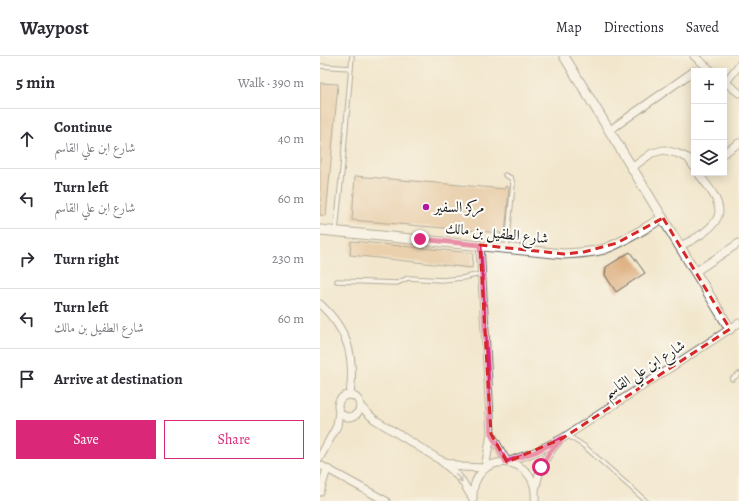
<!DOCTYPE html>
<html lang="en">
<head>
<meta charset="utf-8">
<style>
	body { margin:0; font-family:Alegreya,Amiri,serif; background:#f2f2f3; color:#2b2b33 }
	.controls { position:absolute; right:12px; top:12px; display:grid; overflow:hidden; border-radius:0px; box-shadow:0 2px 10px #0003 }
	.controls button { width:36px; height:36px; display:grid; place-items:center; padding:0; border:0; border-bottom:1px solid #e1e1e2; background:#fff; color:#2b2b33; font:20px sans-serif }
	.stop { position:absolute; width:12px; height:12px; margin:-9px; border:3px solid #db2777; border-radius:50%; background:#fff }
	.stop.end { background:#db2777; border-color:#fff; box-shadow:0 1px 4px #0008 }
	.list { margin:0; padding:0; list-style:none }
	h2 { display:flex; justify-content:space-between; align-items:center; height:52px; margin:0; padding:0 16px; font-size:17px }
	h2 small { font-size:13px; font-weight:400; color:#7c7c81 }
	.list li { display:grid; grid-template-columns:26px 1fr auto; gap:12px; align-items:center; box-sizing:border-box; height:60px; padding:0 16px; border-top:1px solid #e1e1e2 }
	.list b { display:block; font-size:15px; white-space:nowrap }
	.list p { margin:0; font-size:13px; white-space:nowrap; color:#7c7c81 }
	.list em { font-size:13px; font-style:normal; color:#7c7c81 }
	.actions { display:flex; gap:8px; padding:12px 16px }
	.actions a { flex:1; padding:9px 0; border:1px solid #db2777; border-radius:0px; text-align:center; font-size:14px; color:#db2777 }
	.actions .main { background:#db2777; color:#fff }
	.icon { flex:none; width:22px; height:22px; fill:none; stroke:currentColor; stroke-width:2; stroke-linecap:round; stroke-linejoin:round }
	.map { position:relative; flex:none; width:419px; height:445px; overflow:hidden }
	header { display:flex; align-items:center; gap:24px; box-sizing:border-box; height:56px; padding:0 20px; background:#fff; border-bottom:1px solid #e1e1e2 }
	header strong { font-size:19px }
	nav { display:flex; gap:22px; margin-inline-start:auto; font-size:14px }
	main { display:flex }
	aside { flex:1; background:#fff }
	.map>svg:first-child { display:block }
</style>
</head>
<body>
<header>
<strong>Waypost</strong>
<nav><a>Map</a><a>Directions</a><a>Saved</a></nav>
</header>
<main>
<aside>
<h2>5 min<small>Walk · 390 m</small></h2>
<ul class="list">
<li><svg class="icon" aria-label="ahead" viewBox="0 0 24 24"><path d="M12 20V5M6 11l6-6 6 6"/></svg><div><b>Continue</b><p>شارع ابن علي القاسم</p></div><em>40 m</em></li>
<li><svg class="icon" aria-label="left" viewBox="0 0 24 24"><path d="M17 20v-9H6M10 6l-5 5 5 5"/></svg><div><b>Turn left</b><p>شارع ابن علي القاسم</p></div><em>60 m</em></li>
<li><svg class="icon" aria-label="right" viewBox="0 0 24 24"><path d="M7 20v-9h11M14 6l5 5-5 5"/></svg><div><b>Turn right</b></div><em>230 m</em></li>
<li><svg class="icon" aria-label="left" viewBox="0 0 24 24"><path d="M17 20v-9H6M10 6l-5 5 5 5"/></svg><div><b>Turn left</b><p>شارع الطفيل بن مالك</p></div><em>60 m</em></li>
<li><svg class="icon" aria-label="arrive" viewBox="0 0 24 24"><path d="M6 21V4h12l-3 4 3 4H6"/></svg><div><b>Arrive at destination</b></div></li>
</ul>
<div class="actions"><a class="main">Save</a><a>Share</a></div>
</aside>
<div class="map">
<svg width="419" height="445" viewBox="0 0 419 445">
	<rect width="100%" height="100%" fill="#fdfcf7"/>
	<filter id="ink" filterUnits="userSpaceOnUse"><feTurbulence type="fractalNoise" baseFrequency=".025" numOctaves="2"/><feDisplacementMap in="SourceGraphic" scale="8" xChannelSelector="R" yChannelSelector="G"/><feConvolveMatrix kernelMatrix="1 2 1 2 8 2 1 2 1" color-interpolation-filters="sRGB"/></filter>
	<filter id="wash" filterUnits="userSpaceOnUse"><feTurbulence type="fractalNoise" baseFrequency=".012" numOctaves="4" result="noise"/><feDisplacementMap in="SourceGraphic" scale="16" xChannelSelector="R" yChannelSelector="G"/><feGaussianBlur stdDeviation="0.9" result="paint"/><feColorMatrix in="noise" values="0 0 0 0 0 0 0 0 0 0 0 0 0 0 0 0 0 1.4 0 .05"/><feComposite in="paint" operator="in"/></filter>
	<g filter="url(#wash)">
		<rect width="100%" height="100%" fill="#f2e7cd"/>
		<g id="blocks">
			<g fill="#dfb386">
				<path d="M 0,27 L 18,28 L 6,160 L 0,159 Z"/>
				<path d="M 35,120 L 185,133 L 185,130 L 189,131 L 185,180 L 180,179 L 181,177 L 32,164 Z"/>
				<path d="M 31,185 L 153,197 L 152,212 L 30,199 Z"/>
				<path d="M 310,196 L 325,217 L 296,236 L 285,219 L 286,211 Z"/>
			</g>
		</g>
	</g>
	<g filter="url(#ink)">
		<use href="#blocks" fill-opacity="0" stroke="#67635a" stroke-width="1"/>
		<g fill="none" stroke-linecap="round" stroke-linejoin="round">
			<g stroke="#67635a" stroke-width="5.5">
				<g id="service">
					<path d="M 0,10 L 31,12"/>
					<path d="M 185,119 L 191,122 L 193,128 L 187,191"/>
					<path d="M 16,174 L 23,105 L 32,0"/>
					<path d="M 17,225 L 77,227 L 88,222 L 122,224 L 142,222 L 161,218"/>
					<path d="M 412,323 L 419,318"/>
					<path d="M 247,379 L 264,390 L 326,445"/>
				</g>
			</g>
			<g stroke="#67635a" stroke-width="9">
				<g id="minor">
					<path d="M 374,0 L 392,15"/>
					<path d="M 404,25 L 419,37"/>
					<path d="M 406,26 L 419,9"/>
					<path d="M 290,74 L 374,15"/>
					<path d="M 404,97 L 419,87"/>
					<path d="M 313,111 L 332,97 L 344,94 L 356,97 L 368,102 L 374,111"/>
					<path d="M 360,190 C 372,185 398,171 399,156 C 399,142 386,128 378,117"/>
					<path d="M 375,216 L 419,187"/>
					<path d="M 0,248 C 29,275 35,301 30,339"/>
					<circle cx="29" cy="350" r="11"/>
					<path d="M 40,350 L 54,363 L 120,404 L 133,415 L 142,425 L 153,443"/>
					<path d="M 171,378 L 187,406 L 215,396 L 243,382 L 419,267"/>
					<path d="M 0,401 L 17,370 L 19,355"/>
					<path d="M 120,404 L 142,411 L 165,412 L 171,378 L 160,189"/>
					<path d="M 0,409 L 66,445"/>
					<path d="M 215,434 C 220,412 223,403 238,386"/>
					<path d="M 0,436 L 7,413"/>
					<path d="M 153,443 C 151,392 220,396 215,445"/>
				</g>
			</g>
			<g stroke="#67635a" stroke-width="11">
				<g id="tertiary">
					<path d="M 244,0 L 410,273"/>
					<path d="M 0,174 L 244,198 C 257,197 271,197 284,193 C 305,186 324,172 343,162"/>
				</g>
			</g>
			<use href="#service" stroke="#fff" stroke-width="3.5"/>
			<use href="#minor" stroke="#fff" stroke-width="7"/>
			<use href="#tertiary" stroke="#fff" stroke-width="9"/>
		</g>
		<defs><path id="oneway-solid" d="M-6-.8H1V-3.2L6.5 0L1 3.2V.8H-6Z"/></defs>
		<use fill="#999" href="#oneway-solid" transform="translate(139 422) rotate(51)"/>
	</g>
	<g fill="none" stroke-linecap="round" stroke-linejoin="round" filter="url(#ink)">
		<path stroke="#db2777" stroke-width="5" d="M 100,183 L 160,189 L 171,378 L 186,406 L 215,396 L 243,382 L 229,397 L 221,411"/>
	</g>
	<path d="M0 0H419V445H0ZM 343,162 L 410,273 L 243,382 L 187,406 L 171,378 L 160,189 L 244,198 L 264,196 L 297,187 Z" fill="#f2e7cd" fill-opacity=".55" fill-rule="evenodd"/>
	<path fill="none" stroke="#d62828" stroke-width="3" stroke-dasharray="8 5" stroke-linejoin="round" d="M 343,162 L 410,273 L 243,382 L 187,406 L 171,378 L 160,189 L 244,198 L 264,196 L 297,187 Z"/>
	<circle fill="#b5179e" stroke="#fdfcf7" stroke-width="1.5" cx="106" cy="151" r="4"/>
	<g text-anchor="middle" stroke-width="4" stroke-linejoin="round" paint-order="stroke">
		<g font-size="15" fill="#1c1c1c" stroke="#fdfcf7" text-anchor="start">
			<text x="114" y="156">مركز السفير</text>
		</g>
		<g font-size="15" fill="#1c1c1c" stroke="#fdfcf7">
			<text transform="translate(177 177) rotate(6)" y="5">شارع الطفيل بن مالك</text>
			<text transform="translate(324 313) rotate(-33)" y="5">شارع ابن علي القاسم</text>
		</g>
	</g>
</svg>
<div class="controls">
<button>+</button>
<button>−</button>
<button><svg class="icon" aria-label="layers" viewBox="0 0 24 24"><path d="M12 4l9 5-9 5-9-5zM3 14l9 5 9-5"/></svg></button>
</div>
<div class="stop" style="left:221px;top:411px"></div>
<div class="stop end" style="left:100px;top:183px"></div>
</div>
</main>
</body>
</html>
